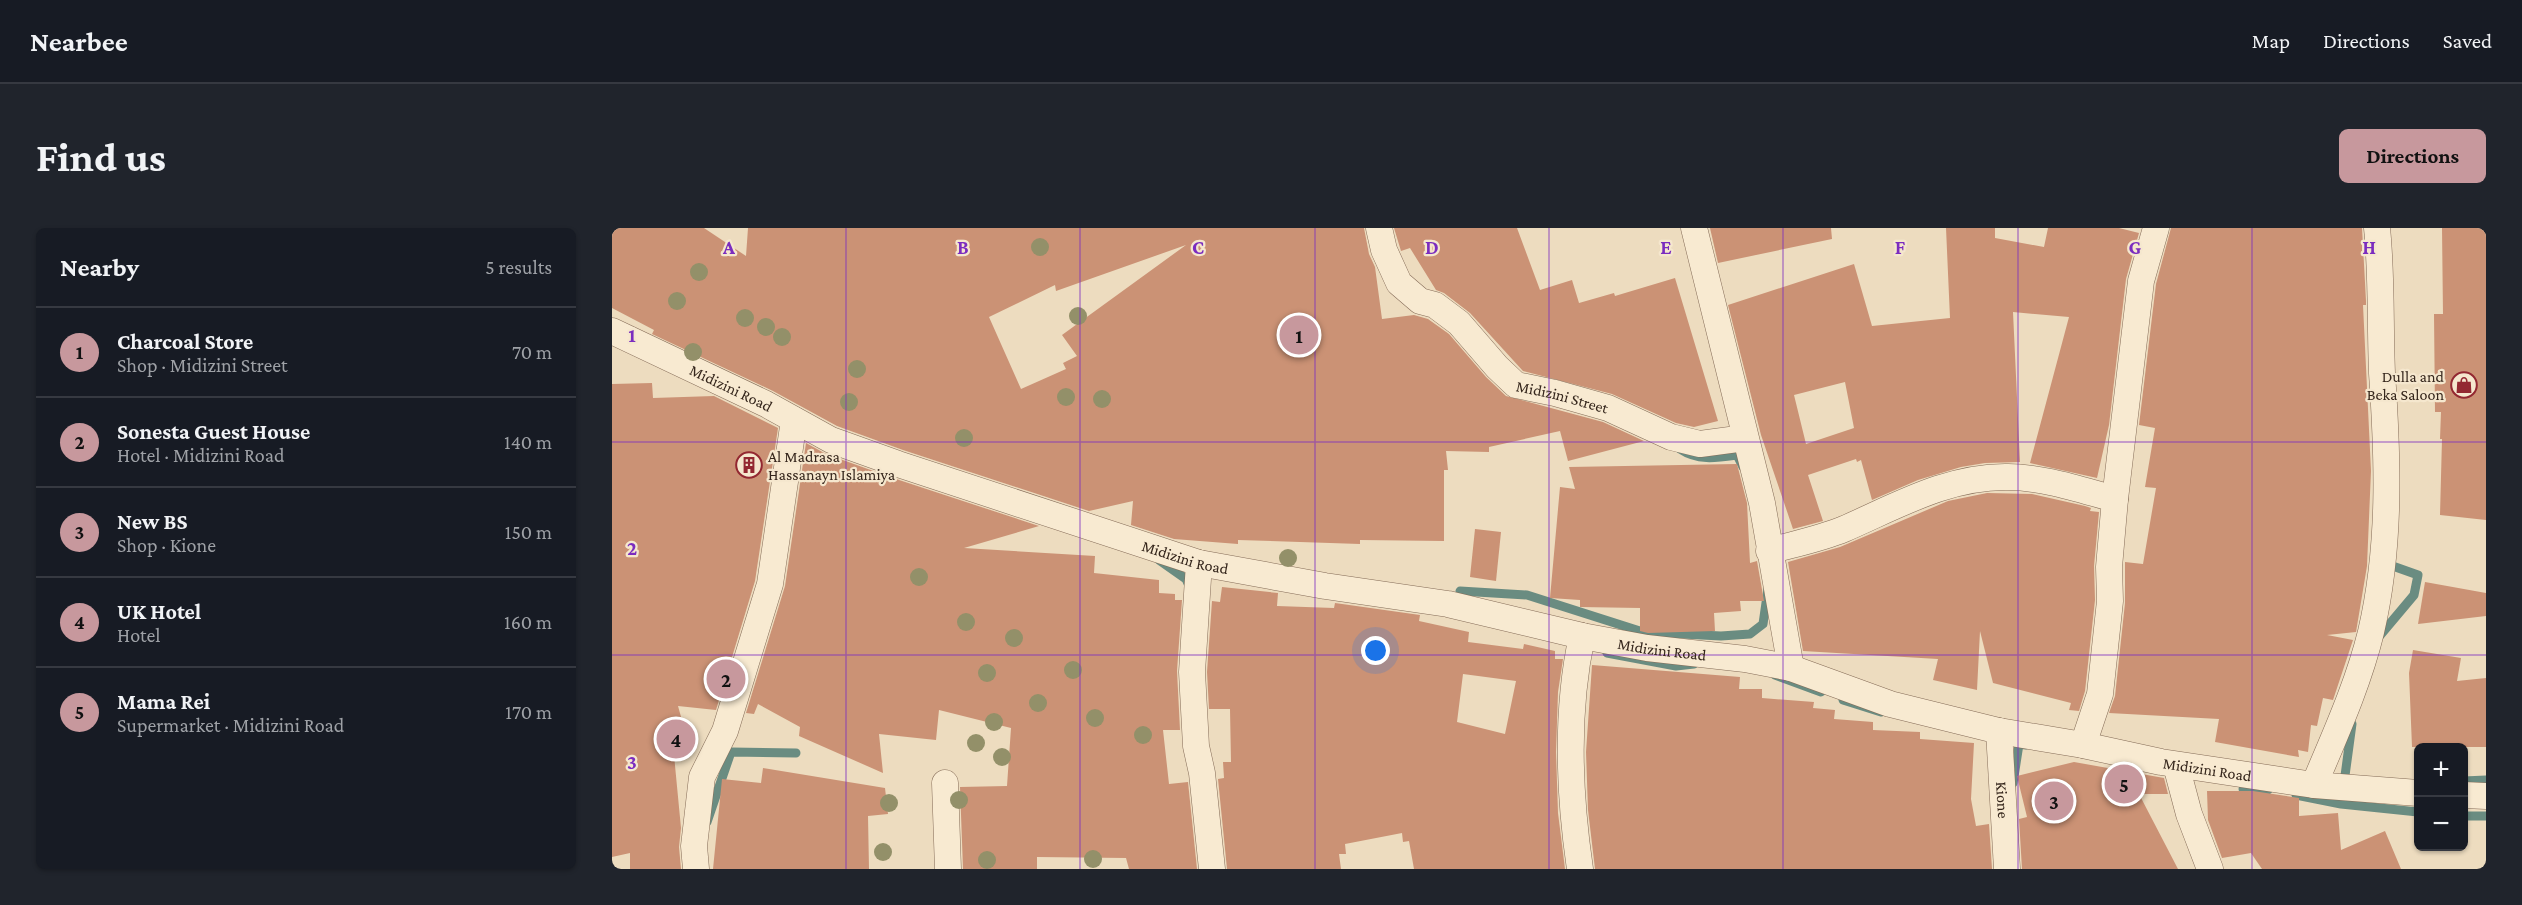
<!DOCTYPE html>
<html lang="en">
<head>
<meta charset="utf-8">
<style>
	body { margin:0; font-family:"Crimson Pro",serif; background:#20242c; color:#f1f3f6 }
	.controls { position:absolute; right:18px; bottom:18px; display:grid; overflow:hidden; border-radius:9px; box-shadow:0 2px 4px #0004 }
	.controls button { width:54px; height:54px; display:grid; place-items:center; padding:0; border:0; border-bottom:2px solid #363941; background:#171b24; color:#f1f3f6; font:30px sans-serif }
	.you { position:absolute; left:764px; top:423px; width:21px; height:21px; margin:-15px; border:4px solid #fff; border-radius:50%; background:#1a73e8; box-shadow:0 0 0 9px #1a73e833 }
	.badge { display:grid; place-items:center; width:39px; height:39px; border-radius:50%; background:#c7989d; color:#111; font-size:20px; font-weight:700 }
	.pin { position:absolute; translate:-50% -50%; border:3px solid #fff; box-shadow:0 2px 6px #0006 }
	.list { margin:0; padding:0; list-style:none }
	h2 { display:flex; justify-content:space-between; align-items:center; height:78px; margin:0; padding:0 24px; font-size:26px }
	h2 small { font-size:20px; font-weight:400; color:#9ea1a6 }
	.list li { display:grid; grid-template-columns:39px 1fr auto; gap:18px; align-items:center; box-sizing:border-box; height:90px; padding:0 24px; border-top:2px solid #363941 }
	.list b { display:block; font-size:22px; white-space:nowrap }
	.list p { margin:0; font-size:20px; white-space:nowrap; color:#9ea1a6 }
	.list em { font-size:20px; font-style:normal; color:#9ea1a6 }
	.map { position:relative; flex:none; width:1874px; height:641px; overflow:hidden; border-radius:9px }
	header { display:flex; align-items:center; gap:36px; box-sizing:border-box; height:84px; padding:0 30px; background:#171b24; border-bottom:2px solid #363941 }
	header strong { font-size:28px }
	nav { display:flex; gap:33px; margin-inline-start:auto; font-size:21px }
	.intro { display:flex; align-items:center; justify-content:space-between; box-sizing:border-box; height:144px; padding:0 36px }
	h1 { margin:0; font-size:42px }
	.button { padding:15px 27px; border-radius:9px; background:#c7989d; color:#111; font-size:21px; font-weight:700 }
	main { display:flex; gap:36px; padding:0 36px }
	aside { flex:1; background:#171b24; border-radius:9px; box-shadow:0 2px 4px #0004 }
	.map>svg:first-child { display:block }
</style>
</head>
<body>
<header>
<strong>Nearbee</strong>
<nav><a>Map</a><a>Directions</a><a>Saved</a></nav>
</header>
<div class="intro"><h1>Find us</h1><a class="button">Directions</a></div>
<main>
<aside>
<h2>Nearby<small>5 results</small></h2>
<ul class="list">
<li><span class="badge">1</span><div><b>Charcoal Store</b><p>Shop · Midizini Street</p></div><em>70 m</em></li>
<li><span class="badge">2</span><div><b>Sonesta Guest House</b><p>Hotel · Midizini Road</p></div><em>140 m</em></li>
<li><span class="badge">3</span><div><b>New BS</b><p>Shop · Kione</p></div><em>150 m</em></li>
<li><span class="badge">4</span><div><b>UK Hotel</b><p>Hotel</p></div><em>160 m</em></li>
<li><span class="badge">5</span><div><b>Mama Rei</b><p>Supermarket · Midizini Road</p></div><em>170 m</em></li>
</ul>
</aside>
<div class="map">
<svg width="1874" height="641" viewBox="0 0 1874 641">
	<rect width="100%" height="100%" fill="#eddcbf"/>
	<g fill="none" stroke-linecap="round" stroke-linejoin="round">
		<g stroke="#6a8c81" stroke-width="9">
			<path d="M 1068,221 C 1086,233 1104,230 1125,227 L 1131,239"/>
			<path d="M 547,332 L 574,351 L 578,360"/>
			<path d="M 848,363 L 915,367 L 1031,404 L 1109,408 L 1138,406 L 1151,396 L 1156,361"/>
			<path d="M 1765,411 L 1802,367 L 1806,347 L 1775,336"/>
			<path d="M 995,425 L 1064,438 L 1082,436"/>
			<path d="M 1163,447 L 1209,464"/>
			<path d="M 1231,472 L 1269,484"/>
			<path d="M 1852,553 L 1874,552"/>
			<path d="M 1401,555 L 1407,516 L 1414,517"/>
			<path d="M 1732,555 L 1740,496"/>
			<path d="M 1631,561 L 1656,562"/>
			<path d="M 1684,567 L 1729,576 L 1806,584"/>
			<path d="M 1852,588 L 1874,588"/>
			<path d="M 95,594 L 119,524 L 184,525"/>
		</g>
	</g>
	<g fill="#cb9275" fill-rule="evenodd">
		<path d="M 0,0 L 92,0 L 134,28 L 136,0 L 752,0 L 757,26 L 763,39 L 770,91 L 802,87 L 816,91 L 837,106 L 874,149 L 894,168 L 991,194 L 1032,213 L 956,233 L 948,203 L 877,219 L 877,224 L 834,223 L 836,242 L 832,242 L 832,313 L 748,312 L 748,316 L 626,312 L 626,316 L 562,311 L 519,297 L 521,273 L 477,283 L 291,222 L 225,198 L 161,163 L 40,106 L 42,102 L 0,80 ZM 574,17 L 450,107 L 465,128 L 451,135 L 454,141 L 409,161 L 377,89 L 443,57 L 444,63 Z"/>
		<path d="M 782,0 L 905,0 L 928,62 L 960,52 L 967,75 L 1002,65 L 1003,68 L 1063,50 L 1106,193 L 1082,199 L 1064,195 L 1000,166 L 911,143 L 858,85 L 832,65 L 824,62 L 798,20 L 789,23 Z"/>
		<path d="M 1098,0 L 1219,0 L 1220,11 L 1106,35 Z"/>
		<path d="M 1334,0 L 1383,0 L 1383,10 L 1432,19 L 1436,0 L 1507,0 L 1527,5 L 1514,51 L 1497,197 L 1485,250 L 1418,235 L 1457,89 L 1401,84 L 1408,234 L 1373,235 L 1349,239 L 1306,252 L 1260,272 L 1249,232 L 1245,234 L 1244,231 L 1196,247 L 1211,293 L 1181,301 L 1149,207 L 1116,77 L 1242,36 L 1260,98 L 1338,90 ZM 1233,154 L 1242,200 L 1194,216 L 1182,167 Z"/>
		<path d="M 1559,0 L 1750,0 L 1754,73 L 1754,77 L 1751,77 L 1759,243 L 1755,338 L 1744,404 L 1715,407 L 1741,412 L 1721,472 L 1711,470 L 1705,498 L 1699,497 L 1696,524 L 1686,522 L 1687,529 L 1603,514 L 1607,491 L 1497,485 L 1503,468 L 1513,375 L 1513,334 L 1531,336 L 1544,260 L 1533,259 L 1543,200 L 1527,197 L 1544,56 Z"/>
		<path d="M 1830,0 L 1874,0 L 1874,292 L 1828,287 L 1830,211 L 1828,211 L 1829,184 L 1823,184 L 1822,86 L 1831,86 Z"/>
		<path d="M 40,155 L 41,170 L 102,168 L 166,200 L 143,353 L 104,482 L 66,478 L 78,521 L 63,524 L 62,527 L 69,600 L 67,619 L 69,641 L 18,641 L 18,625 L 0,629 L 0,156 Z"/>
		<path d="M 194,215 L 214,226 L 281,250 L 427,298 L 352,320 L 483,328 L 482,345 L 547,352 L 547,365 L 563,366 L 563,372 L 570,372 L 565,443 L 568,502 L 551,502 L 557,556 L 576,554 L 585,641 L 517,641 L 514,630 L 425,629 L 425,641 L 351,641 L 348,559 L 395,558 L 399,500 L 327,482 L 324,512 L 267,506 L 271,545 L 187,508 L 188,499 L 146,476 L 142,486 L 134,485 L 173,358 Z"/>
		<path d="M 1125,236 L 1135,275 L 1138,335 L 1145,333 L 1152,373 L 1128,373 L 1129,383 L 1102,385 L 1103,403 L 1036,405 L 1028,403 L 1028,380 L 968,379 L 968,372 L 938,370 L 948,259 L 963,261 L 957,239 Z"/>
		<path d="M 1375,265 L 1420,266 L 1473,278 L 1479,280 L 1478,283 L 1487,284 L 1482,338 L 1483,372 L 1473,463 L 1467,483 L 1457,482 L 1459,475 L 1381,455 L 1368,403 L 1365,462 L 1321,452 L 1326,431 L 1191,423 L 1176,334 L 1228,319 L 1336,273 Z"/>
		<path d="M 863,301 L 889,304 L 884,353 L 858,349 Z"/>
		<path d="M 1813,354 L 1874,365 L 1874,388 L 1806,396 Z"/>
		<path d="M 610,359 L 666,365 L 665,378 L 722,380 L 723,375 L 808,387 L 807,393 L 857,404 L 856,414 L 911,421 L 912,416 L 943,423 L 943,431 L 951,431 L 946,464 L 944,524 L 946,585 L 953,641 L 802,641 L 797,613 L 791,614 L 790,605 L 733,616 L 734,626 L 727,626 L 729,641 L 615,641 L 606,551 L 612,550 L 611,534 L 619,534 L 618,481 L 597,481 L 595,444 L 600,373 L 608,374 ZM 851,446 L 904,453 L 893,506 L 845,494 Z"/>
		<path d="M 1801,422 L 1849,430 L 1845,453 L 1874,450 L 1874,519 L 1800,519 L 1797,445 Z"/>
		<path d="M 980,437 L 1128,449 L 1127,461 L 1150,461 L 1150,470 L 1202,474 L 1201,480 L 1223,482 L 1222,491 L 1261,494 L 1261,502 L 1308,504 L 1308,511 L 1362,515 L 1359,571 L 1364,598 L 1377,596 L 1380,641 L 983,641 L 976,582 L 974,524 Z"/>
		<path d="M 1462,534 L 1552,550 L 1556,566 L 1527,566 L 1566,641 L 1410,641 L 1407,591 L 1415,589 L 1405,548 Z"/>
		<path d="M 151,540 L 273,560 L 276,586 L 256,588 L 257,641 L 101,641 L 110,551 L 149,555 Z"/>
		<path d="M 1595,563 L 1641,563 L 1687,570 L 1687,588 L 1726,585 L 1729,622 L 1773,603 L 1789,641 L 1650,641 L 1639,625 L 1610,630 L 1596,592 Z"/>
	</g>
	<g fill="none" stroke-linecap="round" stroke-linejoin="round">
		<g stroke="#856c58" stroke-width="27">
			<g id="minor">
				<path id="s1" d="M 767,0 L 772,22 L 787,55 L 808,73 L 823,77 L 847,95 L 885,139 L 904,157 L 943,165 L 996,180 L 1059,209 L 1088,216 L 1133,210"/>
				<path d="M 1082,0 L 1150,275 L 1179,440"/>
				<path id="s2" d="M 0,103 L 154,176 L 219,212 L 286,236 L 587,335 L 713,358 L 836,376 L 970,408 L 1035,420 L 1133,431 L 1179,440 L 1278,476 L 1387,503 L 1471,517 L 1549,534 L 1702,557 L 1806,565"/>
				<path d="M 1157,323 C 1182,316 1208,311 1232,301 C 1285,278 1336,248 1396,249 C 1431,249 1469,262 1503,271"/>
				<path d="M 587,335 L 580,444 L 584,518 L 590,545 L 600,641"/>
				<path id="s3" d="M 1387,503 L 1395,641"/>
				<path d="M 1471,517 L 1488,466 L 1498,373 L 1497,339 L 1503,271 L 1529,53 L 1544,0"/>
				<path d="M 1564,537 L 1577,586 L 1598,641"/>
				<path d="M 333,555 L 336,641"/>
				<path d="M 1702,557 C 1723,507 1746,457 1759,404 C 1779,318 1776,232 1770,145 C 1768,97 1770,48 1765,0"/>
				<path d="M 1852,567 L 1874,568"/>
				<path d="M 84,641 L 82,618 L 90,549 L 113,503 L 158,356 L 182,192"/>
				<path d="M 968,641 C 957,566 954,482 970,408"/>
			</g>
		</g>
		<use href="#minor" stroke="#f8ead1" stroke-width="26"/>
	</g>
	<g fill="#939069">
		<circle cx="428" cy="19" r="9"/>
		<circle cx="87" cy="44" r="9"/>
		<circle cx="65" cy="73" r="9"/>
		<circle cx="466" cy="88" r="9"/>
		<circle cx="133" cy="90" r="9"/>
		<circle cx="154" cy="99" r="9"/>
		<circle cx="170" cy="109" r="9"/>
		<circle cx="81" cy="124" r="9"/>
		<circle cx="245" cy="141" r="9"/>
		<circle cx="454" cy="169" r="9"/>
		<circle cx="490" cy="171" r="9"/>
		<circle cx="237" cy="174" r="9"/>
		<circle cx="352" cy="210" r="9"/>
		<circle cx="676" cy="330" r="9"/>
		<circle cx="307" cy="349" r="9"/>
		<circle cx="354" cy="394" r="9"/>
		<circle cx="402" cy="410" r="9"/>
		<circle cx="461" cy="442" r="9"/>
		<circle cx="375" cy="445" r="9"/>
		<circle cx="426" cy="475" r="9"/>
		<circle cx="483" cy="490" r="9"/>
		<circle cx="382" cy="494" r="9"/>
		<circle cx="531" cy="507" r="9"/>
		<circle cx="364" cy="515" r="9"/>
		<circle cx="390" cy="529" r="9"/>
		<circle cx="347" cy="572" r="9"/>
		<circle cx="277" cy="575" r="9"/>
		<circle cx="271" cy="624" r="9"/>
		<circle cx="481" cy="631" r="9"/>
		<circle cx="375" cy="632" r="9"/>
	</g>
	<path fill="none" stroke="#7b2cbf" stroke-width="1.5" stroke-opacity="0.55" d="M 234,0 L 234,641M 468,0 L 468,641M 703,0 L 703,641M 937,0 L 937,641M 1171,0 L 1171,641M 1406,0 L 1406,641M 1640,0 L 1640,641M 0,214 L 1874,214M 0,427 L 1874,427"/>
	<defs>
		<g id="shop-ring" transform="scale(1.35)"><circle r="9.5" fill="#f5e7ce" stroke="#932831" stroke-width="1.5"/><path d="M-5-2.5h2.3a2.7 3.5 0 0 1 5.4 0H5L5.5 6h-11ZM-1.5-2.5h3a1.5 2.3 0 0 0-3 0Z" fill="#932831"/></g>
		<g id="building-ring" transform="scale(1.35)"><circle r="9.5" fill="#f5e7ce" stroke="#932831" stroke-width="1.5"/><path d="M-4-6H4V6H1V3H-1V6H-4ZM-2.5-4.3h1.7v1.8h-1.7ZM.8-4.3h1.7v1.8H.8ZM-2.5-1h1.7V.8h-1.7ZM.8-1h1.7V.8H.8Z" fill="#932831"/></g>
	</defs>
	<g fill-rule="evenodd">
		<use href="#shop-ring" x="1852" y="157"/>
		<use href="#building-ring" x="137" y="237"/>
	</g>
	<g text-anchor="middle" stroke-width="4.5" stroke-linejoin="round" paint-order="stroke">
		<g font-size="16" fill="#35261c" stroke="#f5e7ce" text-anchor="end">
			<text x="1832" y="154">Dulla and<tspan x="1832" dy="18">Beka Saloon</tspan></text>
			<text x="156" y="234" text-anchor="start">Al Madrasa<tspan x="156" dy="18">Hassanayn Islamiya</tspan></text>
		</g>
		<g font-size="16" fill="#35261c" stroke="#f5e7ce">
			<text dy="6" stroke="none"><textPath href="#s2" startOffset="132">Midizini Road</textPath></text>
			<text dy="6" stroke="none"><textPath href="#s1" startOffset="264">Midizini Street</textPath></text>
			<text dy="6" stroke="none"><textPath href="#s2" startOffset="618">Midizini Road</textPath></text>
			<text dy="6" stroke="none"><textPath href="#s2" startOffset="1104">Midizini Road</textPath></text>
			<text dy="6" stroke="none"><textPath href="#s2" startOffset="1664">Midizini Road</textPath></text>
			<text dy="6" stroke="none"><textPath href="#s3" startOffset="69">Kione</textPath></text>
		</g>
	</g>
	<g font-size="20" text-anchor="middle" font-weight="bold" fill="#7b2cbf" stroke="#f5e7ce" stroke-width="4.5" stroke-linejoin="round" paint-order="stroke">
		<text x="117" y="26">A</text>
		<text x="351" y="26">B</text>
		<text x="586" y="26">C</text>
		<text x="820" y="26">D</text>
		<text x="1054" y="26">E</text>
		<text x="1288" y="26">F</text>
		<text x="1523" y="26">G</text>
		<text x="1757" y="26">H</text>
		<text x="20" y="114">1</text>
		<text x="20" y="327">2</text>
		<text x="20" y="541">3</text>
	</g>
</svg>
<div class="controls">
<button>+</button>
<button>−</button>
</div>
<div class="you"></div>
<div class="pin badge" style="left:687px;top:107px">1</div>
<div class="pin badge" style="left:114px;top:451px">2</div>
<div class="pin badge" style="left:1442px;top:573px">3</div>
<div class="pin badge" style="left:64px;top:511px">4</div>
<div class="pin badge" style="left:1512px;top:556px">5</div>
</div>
</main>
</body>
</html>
